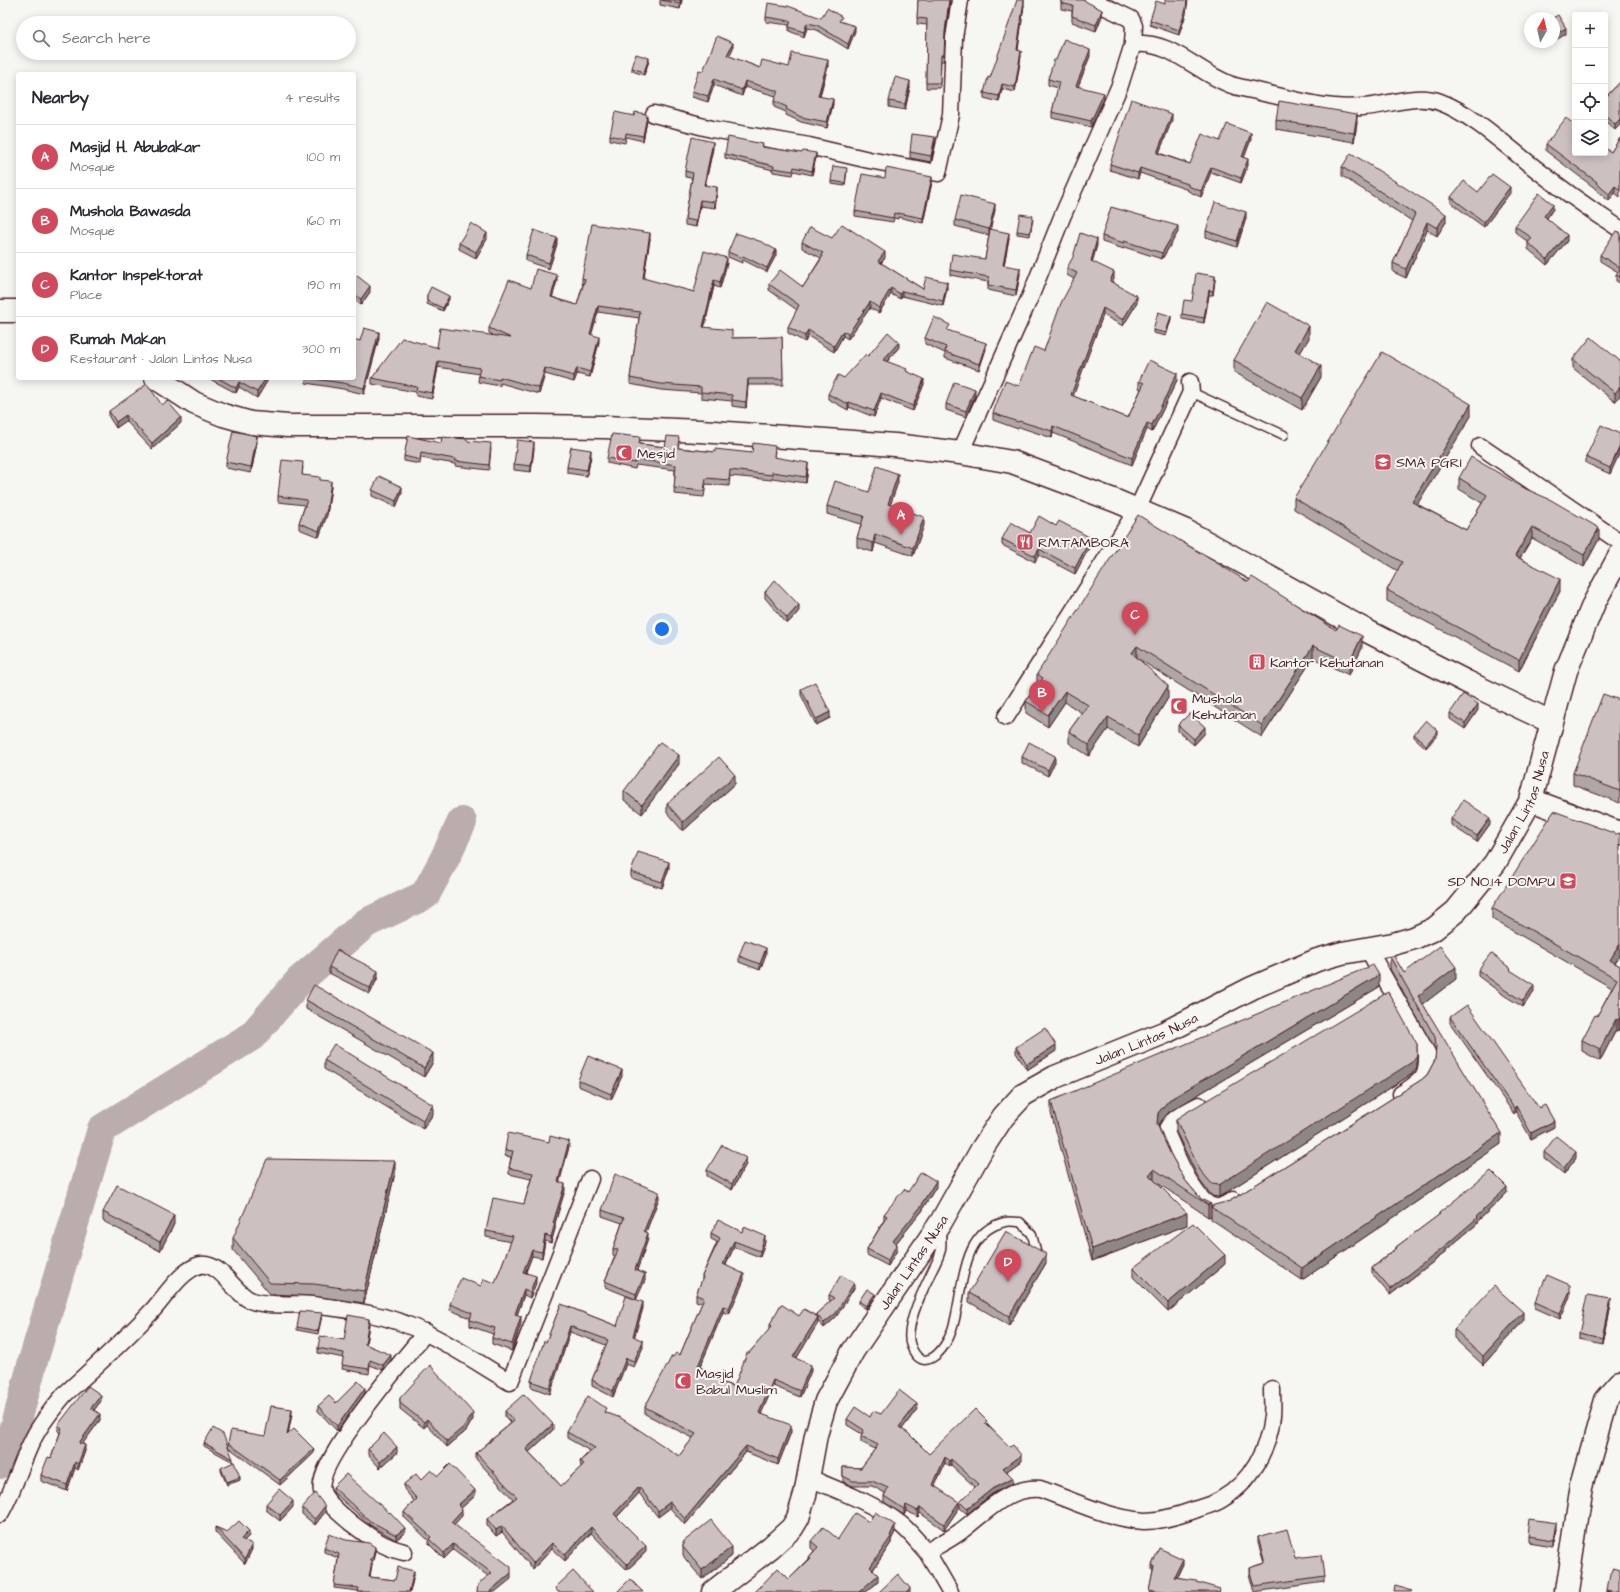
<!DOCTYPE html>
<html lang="en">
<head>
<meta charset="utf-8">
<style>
	body { margin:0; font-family:"Architects Daughter",sans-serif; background:#f7f7f7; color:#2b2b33 }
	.controls { position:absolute; right:12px; top:12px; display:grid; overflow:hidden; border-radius:4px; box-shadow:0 2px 10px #0003 }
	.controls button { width:36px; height:36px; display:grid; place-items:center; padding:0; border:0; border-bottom:1px solid #e1e1e2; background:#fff; color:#2b2b33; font:20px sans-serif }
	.compass { position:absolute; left:1524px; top:12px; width:36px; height:36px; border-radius:50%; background:#fff; box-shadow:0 2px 10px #0003; rotate:8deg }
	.you { position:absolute; left:662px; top:629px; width:14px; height:14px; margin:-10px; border:3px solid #fff; border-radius:50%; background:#1a73e8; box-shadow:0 0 0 6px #1a73e833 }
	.badge { display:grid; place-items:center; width:26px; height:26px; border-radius:50%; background:#d1495b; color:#fff; font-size:13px; font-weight:700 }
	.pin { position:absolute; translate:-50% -33px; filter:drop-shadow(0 1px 2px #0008) }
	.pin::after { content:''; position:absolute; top:21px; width:14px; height:12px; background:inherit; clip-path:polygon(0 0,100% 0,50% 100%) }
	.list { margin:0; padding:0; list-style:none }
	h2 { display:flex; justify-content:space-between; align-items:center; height:52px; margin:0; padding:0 16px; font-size:17px }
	h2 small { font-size:13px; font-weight:400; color:#7c7c81 }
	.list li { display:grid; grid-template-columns:26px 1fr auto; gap:12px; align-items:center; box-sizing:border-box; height:64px; padding:0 16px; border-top:1px solid #e1e1e2 }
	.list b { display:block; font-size:15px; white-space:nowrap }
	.list p { margin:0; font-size:13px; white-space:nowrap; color:#7c7c81 }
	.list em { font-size:13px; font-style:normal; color:#7c7c81 }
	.icon { flex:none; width:22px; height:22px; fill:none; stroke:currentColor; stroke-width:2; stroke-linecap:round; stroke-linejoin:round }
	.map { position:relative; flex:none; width:1620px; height:1592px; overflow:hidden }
	.search { position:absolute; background:#fff; box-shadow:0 2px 10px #0003; left:16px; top:16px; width:340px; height:44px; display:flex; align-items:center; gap:10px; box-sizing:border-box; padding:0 14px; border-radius:22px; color:#7c7c81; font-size:15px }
	.panel { position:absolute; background:#fff; box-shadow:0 2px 10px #0003; left:16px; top:72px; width:340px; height:308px; border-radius:4px }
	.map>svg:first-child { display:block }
</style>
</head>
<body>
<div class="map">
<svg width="1620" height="1592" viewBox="0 0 1620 1592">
	<rect width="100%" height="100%" fill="#f6f6f2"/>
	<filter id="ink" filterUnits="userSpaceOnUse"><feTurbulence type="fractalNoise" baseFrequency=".025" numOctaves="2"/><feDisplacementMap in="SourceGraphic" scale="8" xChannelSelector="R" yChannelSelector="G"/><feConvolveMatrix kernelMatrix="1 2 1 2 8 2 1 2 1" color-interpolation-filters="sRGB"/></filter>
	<g filter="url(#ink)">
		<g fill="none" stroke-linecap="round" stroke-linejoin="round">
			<path stroke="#bbadae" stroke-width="30" d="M 0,1464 L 16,1425 L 33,1361 L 102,1129 L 252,1036 L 300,980 L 366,923 L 425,895 L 444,860 L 462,822"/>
			<g stroke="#4a1f2b" stroke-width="11">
				<g id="service">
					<path d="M 1191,392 L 1284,435"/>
					<path d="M 941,1231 C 941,1236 942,1243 941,1249 C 940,1256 936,1263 933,1269 C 925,1286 903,1328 911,1346 C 923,1377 946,1349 952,1330 C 964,1296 958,1232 1005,1222 C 1010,1221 1015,1222 1020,1222 L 1032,1234 L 1036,1251"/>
				</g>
			</g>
			<g stroke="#4a1f2b" stroke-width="19">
				<g id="minor">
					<path d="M 1133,44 C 1171,40 1195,71 1229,84 C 1236,87 1244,88 1252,90 C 1268,94 1283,97 1299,101 C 1319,106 1342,109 1362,107 C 1387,106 1416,93 1440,102 C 1470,113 1502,142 1527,162 C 1557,186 1588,208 1620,229"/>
					<path d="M 654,114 L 712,129 L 809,146 L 869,160 L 938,173 L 951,115 L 954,38 L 960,0"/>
					<path d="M 1480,446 L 1620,542"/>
					<path d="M 960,453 L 1031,295 L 1062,217 L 1120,85 L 1133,44 L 1134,26 L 1131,19 L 1091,0"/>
					<path d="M 1006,717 L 1137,510 L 1191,392 L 1190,382"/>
					<path d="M 1368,949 L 1427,1053 C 1428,1079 1421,1081 1401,1094"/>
					<path d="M 1199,1105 C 1188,1111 1169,1119 1166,1132 C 1174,1150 1194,1204 1215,1207 C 1221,1208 1228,1203 1233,1200"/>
					<path d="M 809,1478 C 840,1491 873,1503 899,1523 C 910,1531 918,1543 927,1552 C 938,1545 951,1539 961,1531 C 985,1513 1008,1486 1040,1489 C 1074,1501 1107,1518 1144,1521 C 1161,1521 1181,1515 1197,1509 C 1205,1506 1215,1504 1222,1499 C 1251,1482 1269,1449 1272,1416 C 1273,1407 1272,1398 1272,1389"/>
					<path d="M 0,1514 C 14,1490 21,1463 33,1439 C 41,1423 53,1408 65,1394 C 95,1367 125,1340 152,1311 C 165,1297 181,1270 200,1265 C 220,1261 234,1293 250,1300 C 265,1307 296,1303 313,1305 C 332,1307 351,1310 370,1314 C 421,1323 466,1356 510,1382 L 590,1179"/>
					<path d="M 404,1552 C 383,1547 368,1536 351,1523 C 343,1516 325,1502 322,1491 C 314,1463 405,1358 426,1332"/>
					<path d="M 927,1552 L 950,1592"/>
				</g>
			</g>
			<g stroke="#4a1f2b" stroke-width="25">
				<g id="secondary">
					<path d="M 1531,800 L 1620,833"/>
					<path d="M 1566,1592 L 1582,1485 L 1606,1400 L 1620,1384"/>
				</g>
			</g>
			<g stroke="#4a1f2b" stroke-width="25">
				<g id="trunk">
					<path d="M 0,311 L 18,311"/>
					<path d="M 156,378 L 194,403 L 223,415 L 251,423 L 288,426 L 535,426 L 604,427 L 700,431 L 895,445 L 960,453 L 1012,462 L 1116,501 L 1184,530 L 1363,629 L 1467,682 L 1551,722"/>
					<path id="s1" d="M 713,1592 L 771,1547 L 792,1528 L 798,1518 L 805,1495 L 816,1435 L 826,1401 L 853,1351 L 941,1222 L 982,1149 L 1003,1117 L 1023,1095 L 1055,1077 L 1166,1032 L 1252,988 L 1317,960 L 1342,953 L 1393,944 L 1414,938 L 1434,929 L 1456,911 L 1495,863 L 1531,800 L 1566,671 L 1594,603 L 1620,555"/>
				</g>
			</g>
			<use href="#service" stroke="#f6f6f2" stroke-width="8"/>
			<use href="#minor" stroke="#f6f6f2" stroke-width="16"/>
			<use href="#secondary" stroke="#f6f6f2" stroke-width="22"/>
			<use href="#trunk" stroke="#f6f6f2" stroke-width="22"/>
		</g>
		<g fill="#afa6a5" stroke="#4a1f2b">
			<path d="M 660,0 L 682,0 L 680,9 L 660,5 Z"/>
			<path d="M 918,0 L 945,38 L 944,61 L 941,61 L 940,88 L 926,88 L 927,25 L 917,24 Z"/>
			<path d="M 1061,0 L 1102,16 L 1096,31 L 1072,22 L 1072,11 L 1061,9 Z"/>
			<path d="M 1165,4 L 1186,14 L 1179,35 L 1150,25 L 1150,20 Z"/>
			<path d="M 1024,5 L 1018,50 L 1021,56 L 1015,92 L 1002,89 L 999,102 L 984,98 L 984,93 L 990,78 Z"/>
			<path d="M 766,17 L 821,18 L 842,22 L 855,31 L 848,49 L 817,30 L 807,28 L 804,37 L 789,31 L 789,25 L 766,22 Z"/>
			<path d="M 733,48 L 729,56 L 760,68 L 828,66 L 820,96 L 833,104 L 827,128 L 801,122 L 786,115 L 786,112 L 774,107 L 774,101 L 776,96 L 745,87 L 742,96 L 714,85 L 708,102 L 692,97 L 692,91 L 703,71 Z"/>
			<path d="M 1090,56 L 1078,86 L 1104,99 L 1091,127 L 1052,118 L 1052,112 L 1058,88 L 1048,85 L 1048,79 L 1056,60 Z"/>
			<path d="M 649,61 L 644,75 L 632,71 L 632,68 Z"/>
			<path d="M 1620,82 L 1620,125 L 1615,130 L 1605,121 L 1605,98 Z"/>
			<path d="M 910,87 L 905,110 L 889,107 L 889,101 Z"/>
			<path d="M 1172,120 L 1159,153 L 1190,164 L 1220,141 L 1251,139 L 1244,158 L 1248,165 L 1241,183 L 1211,172 L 1201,197 L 1188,191 L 1188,190 L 1140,173 L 1138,179 L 1110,170 L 1110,164 Z"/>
			<path d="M 1276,120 L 1357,123 L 1354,142 L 1276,129 Z"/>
			<path d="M 647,121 L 643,141 L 626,137 L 625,143 L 610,140 L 610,135 Z"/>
			<path d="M 1620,138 L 1620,197 L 1615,193 L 1609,201 L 1596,190 L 1596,189 L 1546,151 L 1546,144 L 1611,152 Z"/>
			<path d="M 935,143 L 931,162 L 910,158 L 910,152 Z"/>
			<path d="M 763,147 L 816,157 L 812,175 L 794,171 L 793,175 L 773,172 L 773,170 L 725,158 L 725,154 Z"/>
			<path d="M 713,148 L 705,185 L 717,193 L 715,208 L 700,206 L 696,227 L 685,225 L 685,219 L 692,178 L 685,177 L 685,171 Z"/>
			<path d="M 1342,167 L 1446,222 L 1437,236 L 1427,230 L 1406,278 L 1393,272 L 1393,263 L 1412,221 L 1342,176 Z"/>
			<path d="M 847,171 L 845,186 L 831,184 L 831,181 Z"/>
			<path d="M 885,178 L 932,182 L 923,223 L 898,217 L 898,219 L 894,218 L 893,222 L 855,216 L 855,211 Z"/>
			<path d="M 1478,192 L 1510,193 L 1484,227 L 1451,203 L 1451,197 Z"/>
			<path d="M 1553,209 L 1547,218 L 1567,241 L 1547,265 L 1528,249 L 1528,242 L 1515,232 L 1515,226 Z"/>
			<path d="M 995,210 L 990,230 L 1009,238 L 1004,265 L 1020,274 L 1016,296 L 988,290 L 988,282 L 950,275 L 950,270 L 985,259 L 989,235 L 955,226 L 955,220 Z"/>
			<path d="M 1246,218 L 1237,247 L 1206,237 L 1206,231 Z"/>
			<path d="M 1033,219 L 1030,236 L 1017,234 L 1017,231 Z"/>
			<path d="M 1178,232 L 1162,259 L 1124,247 L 1124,249 L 1102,242 L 1102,236 Z"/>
			<path d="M 1620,232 L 1620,283 L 1616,281 L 1616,275 L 1618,272 L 1600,261 L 1600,255 Z"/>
			<path d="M 832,238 L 885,258 L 881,263 L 923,289 L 947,288 L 943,306 L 902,296 L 900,299 L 891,294 L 879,313 L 870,308 L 848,339 L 843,336 L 834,352 L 808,336 L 805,342 L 788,333 L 788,327 L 797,310 L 769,290 L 769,284 L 803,287 L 821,258 L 802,248 L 802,242 Z"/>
			<path d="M 487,239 L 476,258 L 459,249 L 459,243 Z"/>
			<path d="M 650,239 L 643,279 L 694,292 L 727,263 L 720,288 L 714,286 L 704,328 L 732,338 L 782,337 L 783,385 L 748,385 L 746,408 L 732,406 L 732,401 L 701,398 L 701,393 L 661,390 L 630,384 L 630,378 L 639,318 L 598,312 L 591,334 L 599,342 L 590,377 L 577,374 L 574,382 L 545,374 L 539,394 L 500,383 L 500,386 L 478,382 L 479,374 L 438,367 L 432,399 L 416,396 L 416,392 L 372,384 L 372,378 L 437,347 L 493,335 L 489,333 L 489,328 L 531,288 L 557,281 L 552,297 L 577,305 L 583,284 L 582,284 L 582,278 Z"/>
			<path d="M 557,244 L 549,269 L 526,261 L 526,255 Z"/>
			<path d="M 1097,245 L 1092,262 L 1114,279 L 1113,282 L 1137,303 L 1123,326 L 1103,315 L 1073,396 L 1128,418 L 1141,389 L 1139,388 L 1139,381 L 1177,380 L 1152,432 L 1147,429 L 1132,465 L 1053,433 L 1052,438 L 1019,427 L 1018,429 L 993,420 L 993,413 L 1019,386 L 1044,351 L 1074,279 L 1067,275 L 1067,268 Z"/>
			<path d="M 728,252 L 776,255 L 767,272 L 743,260 L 742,263 L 728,257 Z"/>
			<path d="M 354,278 L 370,292 L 361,305 L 354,300 Z"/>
			<path d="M 1215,280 L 1213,295 L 1209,295 L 1204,323 L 1182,319 L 1182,314 L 1192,301 Z"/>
			<path d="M 427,295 L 449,299 L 443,311 L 427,304 Z"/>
			<path d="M 1171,319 L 1166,336 L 1153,333 L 1153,330 Z"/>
			<path d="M 379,338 L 364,394 L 343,389 L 306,383 L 306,378 L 360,341 Z"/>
			<path d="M 925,338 L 986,349 L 979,370 L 945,358 L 945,353 L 925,344 Z"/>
			<path d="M 1309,338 L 1300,353 L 1321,377 L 1302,410 L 1234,372 L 1234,360 Z"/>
			<path d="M 899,347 L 887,362 L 907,372 L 924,384 L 913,411 L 881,398 L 874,417 L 849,407 L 848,410 L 828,399 L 828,394 L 868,356 Z"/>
			<path d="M 1573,359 L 1620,361 L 1615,402 L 1573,368 Z"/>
			<path d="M 208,378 L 269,378 L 257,398 L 239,387 L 236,393 Z"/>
			<path d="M 975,395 L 966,417 L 946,410 L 946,404 Z"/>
			<path d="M 162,405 L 181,423 L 152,449 L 126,421 L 116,428 L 109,417 L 109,411 Z"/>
			<path d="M 1471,416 L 1417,504 L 1466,530 L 1482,503 L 1459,489 L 1459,478 L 1599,539 L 1584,567 L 1532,538 L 1520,558 L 1560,591 L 1519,671 L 1387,601 L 1387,590 L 1398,571 L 1294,509 L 1294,498 Z"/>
			<path d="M 1620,434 L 1620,452 L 1610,474 L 1586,463 L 1586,457 Z"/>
			<path d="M 467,441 L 491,448 L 489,470 L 455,466 L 455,464 L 421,458 L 420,464 L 404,461 L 404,456 L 441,443 Z"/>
			<path d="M 257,442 L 251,473 L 226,468 L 226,462 Z"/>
			<path d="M 640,442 L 640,444 L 665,447 L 679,443 L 678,448 L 715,452 L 752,453 L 775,451 L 774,457 L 808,468 L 806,483 L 772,478 L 772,480 L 730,476 L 729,486 L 706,484 L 704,497 L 674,494 L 675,470 L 636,465 L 635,469 L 607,463 L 607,458 Z"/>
			<path d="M 534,448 L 531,472 L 514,470 L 514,464 Z"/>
			<path d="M 591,456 L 587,476 L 567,473 L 567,467 Z"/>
			<path d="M 303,467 L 302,475 L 320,480 L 331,487 L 327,515 L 319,537 L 299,529 L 299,523 L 305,505 L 278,502 L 278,496 Z"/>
			<path d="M 898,482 L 890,505 L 924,525 L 913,556 L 875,543 L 873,552 L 857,547 L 857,538 L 861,524 L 827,514 L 827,506 Z"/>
			<path d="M 372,490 L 402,493 L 396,507 L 372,496 Z"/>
			<path d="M 1056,526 L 1091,544 L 1075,574 L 1039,555 L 1035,562 L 1002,545 L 1002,539 Z"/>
			<path d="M 1248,582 L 1362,648 L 1349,675 L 1313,658 L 1262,737 L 1137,658 L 1168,698 L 1138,747 L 1108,729 L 1089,756 L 1069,743 L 1069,731 L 1082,713 L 1065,702 L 1048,727 L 1026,713 L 1026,701 L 1037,686 L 1037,674 Z"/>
			<path d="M 765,592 L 799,611 L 787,624 L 765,598 Z"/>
			<path d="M 801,689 L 830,718 L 816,725 L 801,695 Z"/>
			<path d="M 1620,700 L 1620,803 L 1573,785 L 1573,773 Z"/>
			<path d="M 1478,710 L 1465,729 L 1450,719 L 1450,713 Z"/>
			<path d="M 1178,725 L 1205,733 L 1194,745 L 1178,731 Z"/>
			<path d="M 1414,734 L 1438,734 L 1426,748 L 1414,737 Z"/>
			<path d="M 1022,757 L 1055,762 L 1048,776 L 1022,763 Z"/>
			<path d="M 679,764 L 642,814 L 624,800 L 624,791 Z"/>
			<path d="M 735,784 L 683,831 L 667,813 L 667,804 Z"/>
			<path d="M 1451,819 L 1490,824 L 1477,842 L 1451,825 Z"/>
			<path d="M 1616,834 L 1615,963 L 1620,966 L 1620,1028 L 1618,1031 L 1616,1030 L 1600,1061 L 1582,1051 L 1582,1040 L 1597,1016 L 1612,988 L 1492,919 L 1492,908 Z"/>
			<path d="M 669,868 L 662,888 L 631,878 L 631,872 Z"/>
			<path d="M 766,954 L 760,970 L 739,962 L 739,956 Z"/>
			<path d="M 1390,957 L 1404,973 L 1456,979 L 1423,1004 L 1501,1144 L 1302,1280 L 1211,1219 L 1211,1216 L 1208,1217 L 1156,1182 L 1187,1225 L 1092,1261 L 1051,1113 L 1051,1101 L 1379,987 L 1169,1112 L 1158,1125 L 1171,1155 L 1185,1180 L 1201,1199 L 1211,1207 L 1230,1201 L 1421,1080 L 1427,1075 L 1435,1060 L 1436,1052 L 1435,1049 L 1390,969 Z"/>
			<path d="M 329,967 L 378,977 L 370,994 L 329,973 Z"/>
			<path d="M 1478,970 L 1511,971 L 1534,991 L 1523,1007 L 1505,996 L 1478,976 Z"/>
			<path d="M 306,1000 L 433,1062 L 424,1077 L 306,1009 Z"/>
			<path d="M 1450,1017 L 1539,1108 L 1554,1127 L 1531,1139 L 1516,1112 L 1514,1114 L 1450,1023 Z"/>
			<path d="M 1016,1047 L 1056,1051 L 1027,1070 L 1016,1053 Z"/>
			<path d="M 1417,1055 L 1417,1067 L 1412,1074 L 1219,1197 L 1212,1196 L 1200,1181 L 1176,1132 L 1176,1120 Z"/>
			<path d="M 324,1060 L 433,1114 L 423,1129 L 324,1069 Z"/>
			<path d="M 622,1076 L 611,1100 L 578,1086 L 578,1080 Z"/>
			<path d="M 569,1147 L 559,1182 L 565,1190 L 555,1223 L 555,1229 L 551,1243 L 545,1241 L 542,1258 L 532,1256 L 526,1272 L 536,1283 L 530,1298 L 524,1295 L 517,1315 L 521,1323 L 512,1351 L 492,1344 L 492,1338 L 493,1334 L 470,1326 L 470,1318 L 450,1310 L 450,1304 L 481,1286 L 495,1283 L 511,1242 L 486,1237 L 486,1231 L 524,1204 L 531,1179 L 509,1174 L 509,1168 L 511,1157 L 505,1156 L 505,1150 Z"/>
			<path d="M 1544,1152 L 1576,1158 L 1564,1174 L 1544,1158 Z"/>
			<path d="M 746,1164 L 732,1190 L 707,1176 L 707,1170 Z"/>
			<path d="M 395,1173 L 364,1303 L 314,1296 L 270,1294 L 233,1250 L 233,1238 Z"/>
			<path d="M 936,1187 L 923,1208 L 923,1210 L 896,1243 L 897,1250 L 888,1266 L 867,1255 L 867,1249 L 884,1220 L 884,1214 L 908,1192 Z"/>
			<path d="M 1507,1193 L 1477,1222 L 1477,1224 L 1446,1250 L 1446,1252 L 1390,1295 L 1372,1274 L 1372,1268 L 1396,1248 L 1396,1247 L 1439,1215 L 1439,1213 Z"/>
			<path d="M 659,1198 L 646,1232 L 648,1239 L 637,1270 L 645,1280 L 636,1300 L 643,1308 L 634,1337 L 643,1347 L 634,1367 L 626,1364 L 613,1397 L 592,1386 L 592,1380 L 606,1345 L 570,1332 L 550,1394 L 531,1387 L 531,1381 L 561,1304 L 617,1326 L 635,1299 L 605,1287 L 605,1281 L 615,1256 L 613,1255 L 613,1249 L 622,1223 L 602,1216 L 602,1210 Z"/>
			<path d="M 103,1212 L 174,1224 L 160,1251 L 103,1221 Z"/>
			<path d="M 742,1232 L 765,1242 L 760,1257 L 734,1247 L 726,1265 L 744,1280 L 729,1314 L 723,1312 L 700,1367 L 706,1376 L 734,1387 L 749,1353 L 770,1329 L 770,1324 L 799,1316 L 816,1316 L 816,1314 L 831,1301 L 829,1300 L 829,1295 L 854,1288 L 836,1317 L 824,1328 L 818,1321 L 818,1323 L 796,1359 L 811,1371 L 800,1397 L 773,1386 L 761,1414 L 791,1432 L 778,1465 L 746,1452 L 685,1525 L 670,1508 L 658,1517 L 639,1493 L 617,1517 L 646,1552 L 627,1570 L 591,1533 L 565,1561 L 552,1549 L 533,1569 L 502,1532 L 496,1536 L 487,1525 L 487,1519 L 513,1499 L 476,1459 L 476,1453 L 511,1423 L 505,1417 L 505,1411 L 553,1430 L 529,1452 L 561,1486 L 581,1467 L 580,1461 L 590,1451 L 567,1438 L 567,1432 L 606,1412 L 679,1456 L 693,1438 L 645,1414 L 645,1407 L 673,1357 L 680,1355 L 702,1303 L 696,1301 L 696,1295 L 702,1280 L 702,1276 L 717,1242 L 711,1239 L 711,1233 Z"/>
			<path d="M 1046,1263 L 1009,1325 L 969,1302 L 969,1293 Z"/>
			<path d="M 1225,1264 L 1168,1312 L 1133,1277 L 1133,1268 Z"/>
			<path d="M 875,1297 L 866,1309 L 859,1304 L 859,1301 Z"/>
			<path d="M 1570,1297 L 1560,1319 L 1535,1308 L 1535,1302 Z"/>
			<path d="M 1611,1305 L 1603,1344 L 1579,1339 L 1579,1333 Z"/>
			<path d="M 322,1316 L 318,1334 L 297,1330 L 297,1327 Z"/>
			<path d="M 1523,1321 L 1483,1365 L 1454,1338 L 1454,1329 Z"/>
			<path d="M 369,1324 L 366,1344 L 391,1360 L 383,1370 L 370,1365 L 369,1374 L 342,1369 L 344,1358 L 318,1353 L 318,1348 L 344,1340 Z"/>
			<path d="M 440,1378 L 473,1419 L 466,1431 L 447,1447 L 427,1425 L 424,1428 L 400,1409 L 400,1398 Z"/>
			<path d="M 365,1393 L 337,1431 L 318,1411 L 318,1406 L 336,1403 Z"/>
			<path d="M 101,1401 L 94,1410 L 100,1420 L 82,1444 L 85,1451 L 78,1470 L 75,1468 L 67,1491 L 41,1481 L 41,1475 L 51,1458 L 60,1433 L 58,1431 L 58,1425 Z"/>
			<path d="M 917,1409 L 902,1429 L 929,1454 L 987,1424 L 1021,1461 L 1007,1471 L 1013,1483 L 992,1494 L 967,1514 L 960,1508 L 960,1502 L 975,1487 L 951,1465 L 949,1467 L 945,1463 L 935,1486 L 959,1508 L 944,1530 L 920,1513 L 918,1517 L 906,1511 L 904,1515 L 884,1502 L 884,1496 L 885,1493 L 872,1486 L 853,1486 L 843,1482 L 843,1467 L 861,1468 L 875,1449 L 861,1442 L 861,1436 L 862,1434 L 847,1425 L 847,1419 L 870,1417 L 881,1414 Z"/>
			<path d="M 292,1414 L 288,1434 L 314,1453 L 280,1485 L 228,1447 L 228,1443 L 265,1436 Z"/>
			<path d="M 204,1443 L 233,1459 L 233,1462 L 204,1446 Z"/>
			<path d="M 368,1449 L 397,1453 L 380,1468 L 368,1455 Z"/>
			<path d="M 221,1468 L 240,1480 L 227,1485 L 221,1471 Z"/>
			<path d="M 438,1476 L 475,1496 L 461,1508 L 462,1516 L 454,1524 L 511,1579 L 488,1576 L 453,1550 L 444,1559 L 429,1544 L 429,1541 L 404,1517 L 404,1512 L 414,1501 L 404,1489 L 404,1484 Z"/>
			<path d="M 333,1487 L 405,1532 L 396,1540 L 370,1525 L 333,1492 Z"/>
			<path d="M 266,1504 L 293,1507 L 280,1521 L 266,1510 Z"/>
			<path d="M 302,1508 L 325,1512 L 315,1525 L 302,1514 Z"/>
			<path d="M 869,1522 L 895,1532 L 891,1540 L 891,1543 L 873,1570 L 878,1582 L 866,1592 L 755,1592 L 789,1579 L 809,1559 L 809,1557 L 814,1551 L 811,1548 L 811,1541 L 838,1539 Z"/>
			<path d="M 215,1527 L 227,1532 L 249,1536 L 244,1540 L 252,1549 L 245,1564 L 215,1532 Z"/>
			<path d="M 1557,1529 L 1554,1546 L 1527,1542 L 1527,1536 Z"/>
			<path d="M 1258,1537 L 1295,1558 L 1324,1576 L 1324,1582 L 1254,1592 L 1249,1574 L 1249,1568 L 1264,1563 L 1258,1543 Z"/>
			<path d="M 683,1542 L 732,1556 L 702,1579 L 683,1556 Z"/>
			<path d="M 324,1548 L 375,1551 L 373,1561 L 372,1562 L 370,1577 L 395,1580 L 414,1575 L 410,1592 L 358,1592 L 358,1591 L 334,1588 L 338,1558 L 324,1552 Z"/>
			<path d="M 1183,1564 L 1177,1577 L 1196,1582 L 1220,1592 L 1149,1592 L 1153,1570 L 1152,1570 L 1152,1565 Z"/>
			<path d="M 1608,1590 L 1620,1592 L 1608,1592 Z"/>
		</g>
		<g fill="#8f8786" stroke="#4a1f2b">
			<path d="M 680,0 L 682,0 L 680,9 Z"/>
			<path d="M 949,0 L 950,0 L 945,38 L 944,61 L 945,32 Z"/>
			<path d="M 1024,0 L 1024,5 L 1017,55 L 1017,50 Z"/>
			<path d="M 1187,0 L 1188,0 L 1186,14 L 1179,35 L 1179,30 Z"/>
			<path d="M 1102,10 L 1102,16 L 1096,31 L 1096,25 Z"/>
			<path d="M 807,23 L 807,28 L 804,37 L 804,32 Z"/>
			<path d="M 855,26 L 855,31 L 848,49 L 848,44 Z"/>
			<path d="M 1566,28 L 1566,34 L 1554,41 L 1554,35 Z"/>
			<path d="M 733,43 L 733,48 L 727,61 L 727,55 Z"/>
			<path d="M 1090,50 L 1090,56 L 1076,92 L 1076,86 Z"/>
			<path d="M 1021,51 L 1021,56 L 1015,92 L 1015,87 Z"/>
			<path d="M 649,58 L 649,61 L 644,75 L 644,72 Z"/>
			<path d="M 828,60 L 828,66 L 818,101 L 818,96 Z"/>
			<path d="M 714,79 L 714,85 L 708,102 L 708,96 Z"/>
			<path d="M 745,81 L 745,87 L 742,96 L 742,90 Z"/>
			<path d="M 910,81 L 910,87 L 905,110 L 905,104 Z"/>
			<path d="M 1002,84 L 1002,89 L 999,102 L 999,96 Z"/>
			<path d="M 1104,93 L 1104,99 L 1091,127 L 1091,121 Z"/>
			<path d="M 833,99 L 833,104 L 827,128 L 827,122 Z"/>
			<path d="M 1172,114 L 1172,120 L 1157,158 L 1157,153 Z"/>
			<path d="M 1357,114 L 1357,123 L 1354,142 L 1354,133 Z"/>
			<path d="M 647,116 L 647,121 L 643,141 L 643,136 Z"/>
			<path d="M 1620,119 L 1620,125 L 1615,130 L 1615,124 Z"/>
			<path d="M 1251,133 L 1251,139 L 1242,163 L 1242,157 Z"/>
			<path d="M 935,137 L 935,143 L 931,162 L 931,156 Z"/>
			<path d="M 713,142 L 713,148 L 704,191 L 704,185 Z"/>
			<path d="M 816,153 L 816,157 L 812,175 L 812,171 Z"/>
			<path d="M 1248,159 L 1248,165 L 1241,183 L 1241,178 Z"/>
			<path d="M 1211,167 L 1211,172 L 1201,197 L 1201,191 Z"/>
			<path d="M 1140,168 L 1140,173 L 1138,179 L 1138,173 Z"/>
			<path d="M 932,177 L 932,182 L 923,223 L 923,218 Z"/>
			<path d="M 1615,186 L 1615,193 L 1609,201 L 1609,194 Z"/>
			<path d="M 717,187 L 717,193 L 715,208 L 715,202 Z"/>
			<path d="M 1510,187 L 1510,193 L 1484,227 L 1484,222 Z"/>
			<path d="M 700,200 L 700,206 L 696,227 L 696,221 Z"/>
			<path d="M 995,204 L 995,210 L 989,235 L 989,229 Z"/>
			<path d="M 1553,204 L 1553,209 L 1544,222 L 1544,216 Z"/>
			<path d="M 1246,212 L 1246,218 L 1237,247 L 1237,241 Z"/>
			<path d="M 1446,214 L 1446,222 L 1437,236 L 1437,228 Z"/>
			<path d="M 1427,222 L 1427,230 L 1406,278 L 1406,269 Z"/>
			<path d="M 1178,226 L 1178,232 L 1162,259 L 1162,253 Z"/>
			<path d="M 487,233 L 487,239 L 476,258 L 476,252 Z"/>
			<path d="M 650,233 L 650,239 L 643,284 L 643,278 Z"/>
			<path d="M 1009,233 L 1009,238 L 1003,271 L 1003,265 Z"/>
			<path d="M 1567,235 L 1567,241 L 1547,265 L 1547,259 Z"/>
			<path d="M 557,238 L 557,244 L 549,269 L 549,263 Z"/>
			<path d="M 1097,239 L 1097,245 L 1091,267 L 1091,261 Z"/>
			<path d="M 776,250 L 776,255 L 767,272 L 767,268 Z"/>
			<path d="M 885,252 L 885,258 L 878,267 L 878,261 Z"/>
			<path d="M 727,258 L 727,263 L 720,288 L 720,282 Z"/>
			<path d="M 1020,268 L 1020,274 L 1016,296 L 1016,290 Z"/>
			<path d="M 1114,272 L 1114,279 L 1110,287 L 1110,281 Z"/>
			<path d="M 557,275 L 557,281 L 551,302 L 551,297 Z"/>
			<path d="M 1215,276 L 1215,280 L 1213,295 L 1213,291 Z"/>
			<path d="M 714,280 L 714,286 L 703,333 L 703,327 Z"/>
			<path d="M 947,282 L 947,288 L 943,306 L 943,301 Z"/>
			<path d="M 370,286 L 370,292 L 361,305 L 361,299 Z"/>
			<path d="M 891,288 L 891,294 L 879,313 L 879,308 Z"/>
			<path d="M 1209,290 L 1209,295 L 1204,323 L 1204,318 Z"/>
			<path d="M 902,291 L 902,296 L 900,299 L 900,294 Z"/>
			<path d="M 449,296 L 449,299 L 443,311 L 443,308 Z"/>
			<path d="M 1137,296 L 1137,303 L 1123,326 L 1123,320 Z"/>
			<path d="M 870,302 L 870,308 L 848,339 L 848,334 Z"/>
			<path d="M 598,306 L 598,312 L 590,340 L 590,334 Z"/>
			<path d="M 1103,308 L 1103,315 L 1071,402 L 1071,395 Z"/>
			<path d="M 1171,316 L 1171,319 L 1166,336 L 1166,333 Z"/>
			<path d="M 1309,326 L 1309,338 L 1295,362 L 1295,350 Z"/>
			<path d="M 808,330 L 808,336 L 805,342 L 805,336 Z"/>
			<path d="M 843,331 L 843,336 L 834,352 L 834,346 Z"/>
			<path d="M 379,332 L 379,338 L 364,394 L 364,388 Z"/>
			<path d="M 599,337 L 599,342 L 590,377 L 590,372 Z"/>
			<path d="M 899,342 L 899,347 L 883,366 L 883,360 Z"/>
			<path d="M 986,343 L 986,349 L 979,370 L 979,364 Z"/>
			<path d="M 438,361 L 438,367 L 432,399 L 432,393 Z"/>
			<path d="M 1321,366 L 1321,377 L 1302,410 L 1302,398 Z"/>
			<path d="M 545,368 L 545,374 L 539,394 L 539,388 Z"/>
			<path d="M 577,368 L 577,374 L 574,382 L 574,376 Z"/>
			<path d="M 1177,373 L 1177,380 L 1152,432 L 1152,425 Z"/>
			<path d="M 266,378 L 269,378 L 257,398 L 257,392 Z"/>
			<path d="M 748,379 L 748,385 L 746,408 L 746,402 Z"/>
			<path d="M 924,379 L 924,384 L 913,411 L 913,406 Z"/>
			<path d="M 239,382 L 239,387 L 236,393 L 236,388 Z"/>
			<path d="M 1620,387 L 1620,396 L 1615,402 L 1615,393 Z"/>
			<path d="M 975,389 L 975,395 L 966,417 L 966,411 Z"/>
			<path d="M 881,393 L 881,398 L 874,417 L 874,411 Z"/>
			<path d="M 849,402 L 849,407 L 848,410 L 848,404 Z"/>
			<path d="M 1471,404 L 1471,416 L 1412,513 L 1412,502 Z"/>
			<path d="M 126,415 L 126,421 L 116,428 L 116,422 Z"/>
			<path d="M 181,417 L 181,423 L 152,449 L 152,443 Z"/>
			<path d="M 1147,423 L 1147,429 L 1132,465 L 1132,458 Z"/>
			<path d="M 1053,426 L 1053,433 L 1052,438 L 1052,431 Z"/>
			<path d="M 257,436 L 257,442 L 251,473 L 251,467 Z"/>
			<path d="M 534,442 L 534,448 L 531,472 L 531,466 Z"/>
			<path d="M 1620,446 L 1620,452 L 1610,474 L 1610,468 Z"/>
			<path d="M 591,450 L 591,456 L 587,476 L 587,470 Z"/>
			<path d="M 808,463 L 808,468 L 806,483 L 806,477 Z"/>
			<path d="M 898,474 L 898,482 L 888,512 L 888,504 Z"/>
			<path d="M 331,481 L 331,487 L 327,515 L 319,537 L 319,531 Z"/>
			<path d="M 402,487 L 402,493 L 396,507 L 396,501 Z"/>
			<path d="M 924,517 L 924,525 L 913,556 L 913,548 Z"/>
			<path d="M 1532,527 L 1532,538 L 1515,567 L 1515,556 Z"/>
			<path d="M 1599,528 L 1599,539 L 1584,567 L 1584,555 Z"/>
			<path d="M 875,534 L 875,543 L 873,552 L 873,543 Z"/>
			<path d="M 1091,538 L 1091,544 L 1075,574 L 1075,568 Z"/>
			<path d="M 1039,549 L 1039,555 L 1035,562 L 1035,556 Z"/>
			<path d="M 1560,579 L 1560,591 L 1519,671 L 1519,660 Z"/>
			<path d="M 799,605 L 799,611 L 787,624 L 787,618 Z"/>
			<path d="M 1362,636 L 1362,648 L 1349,675 L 1349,663 Z"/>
			<path d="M 1137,646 L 1137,658 L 1132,653 Z"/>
			<path d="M 1313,646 L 1313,658 L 1262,737 L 1262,725 Z"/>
			<path d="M 1168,686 L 1168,698 L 1138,747 L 1138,735 Z"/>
			<path d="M 1065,691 L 1065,702 L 1048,727 L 1048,715 Z"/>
			<path d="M 1478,704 L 1478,710 L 1465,729 L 1465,723 Z"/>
			<path d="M 830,712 L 830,718 L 816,725 L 816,719 Z"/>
			<path d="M 1108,717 L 1108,729 L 1089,756 L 1089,745 Z"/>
			<path d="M 1205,727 L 1205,733 L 1194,745 L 1194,739 Z"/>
			<path d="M 1438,731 L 1438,734 L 1426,748 L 1426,745 Z"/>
			<path d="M 679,755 L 679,764 L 642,814 L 642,805 Z"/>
			<path d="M 1055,756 L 1055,762 L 1048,776 L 1048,770 Z"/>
			<path d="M 735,775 L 735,784 L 683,831 L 683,822 Z"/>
			<path d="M 1490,818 L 1490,824 L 1477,842 L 1477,836 Z"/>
			<path d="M 669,862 L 669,868 L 662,888 L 662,882 Z"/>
			<path d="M 1620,944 L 1620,955 L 1610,971 L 1610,960 Z"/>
			<path d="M 766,948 L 766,954 L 760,970 L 760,964 Z"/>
			<path d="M 1456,967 L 1456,979 L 1418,1008 L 1418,996 Z"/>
			<path d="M 378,971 L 378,977 L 370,994 L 370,988 Z"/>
			<path d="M 1379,975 L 1379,987 L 1169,1112 L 1158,1125 L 1157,1124 L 1158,1113 L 1169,1100 Z"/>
			<path d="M 1534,985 L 1534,991 L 1523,1007 L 1523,1001 Z"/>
			<path d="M 1620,1017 L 1620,1028 L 1618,1031 L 1618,1020 Z"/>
			<path d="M 1616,1019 L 1616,1030 L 1600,1061 L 1600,1049 Z"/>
			<path d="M 1417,1044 L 1417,1067 L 1412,1074 L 1219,1197 L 1219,1185 Z"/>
			<path d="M 1056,1045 L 1056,1051 L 1027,1070 L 1027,1064 Z"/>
			<path d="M 433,1053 L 433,1062 L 424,1077 L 424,1068 Z"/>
			<path d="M 622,1070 L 622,1076 L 611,1100 L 611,1094 Z"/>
			<path d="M 433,1105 L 433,1114 L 423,1129 L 423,1120 Z"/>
			<path d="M 1516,1106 L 1516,1112 L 1514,1114 L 1514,1108 Z"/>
			<path d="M 1554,1121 L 1554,1127 L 1531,1139 L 1531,1133 Z"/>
			<path d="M 1501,1133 L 1501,1144 L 1302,1280 L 1302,1268 Z"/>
			<path d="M 569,1141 L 569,1147 L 558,1188 L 558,1182 Z"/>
			<path d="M 1576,1152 L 1576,1158 L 1564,1174 L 1564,1168 Z"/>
			<path d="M 746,1158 L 746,1164 L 732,1190 L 732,1184 Z"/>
			<path d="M 395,1161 L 395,1173 L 364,1303 L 364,1291 Z"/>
			<path d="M 1154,1169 L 1154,1181 L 1149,1175 Z"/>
			<path d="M 936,1181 L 936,1187 L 923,1208 L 923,1210 L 893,1247 L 893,1241 L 922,1203 Z"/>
			<path d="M 565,1184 L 565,1190 L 555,1223 L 555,1229 L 551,1243 L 551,1237 L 553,1223 Z"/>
			<path d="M 1507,1187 L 1507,1193 L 1477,1222 L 1477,1224 L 1446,1250 L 1446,1252 L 1390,1295 L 1390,1289 L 1446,1245 Z"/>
			<path d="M 659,1192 L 659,1198 L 644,1237 L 644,1231 Z"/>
			<path d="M 1211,1204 L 1211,1208 L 1211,1207 L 1211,1216 L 1208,1217 L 1208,1205 Z"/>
			<path d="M 1187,1213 L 1187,1225 L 1092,1261 L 1092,1249 Z"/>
			<path d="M 174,1215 L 174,1224 L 160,1251 L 160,1242 Z"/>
			<path d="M 648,1233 L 648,1239 L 635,1276 L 635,1270 Z"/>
			<path d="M 545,1235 L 545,1241 L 542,1258 L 542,1252 Z"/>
			<path d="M 765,1236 L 765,1242 L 760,1257 L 760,1251 Z"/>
			<path d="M 734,1241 L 734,1247 L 723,1270 L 723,1264 Z"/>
			<path d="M 897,1244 L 897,1250 L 888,1266 L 888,1260 Z"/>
			<path d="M 532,1250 L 532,1256 L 523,1278 L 523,1272 Z"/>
			<path d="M 1046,1254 L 1046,1263 L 1009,1325 L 1009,1316 Z"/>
			<path d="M 1225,1255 L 1225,1264 L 1168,1312 L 1168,1303 Z"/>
			<path d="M 645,1274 L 645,1280 L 636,1300 L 636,1294 Z"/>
			<path d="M 744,1274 L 744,1280 L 729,1314 L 729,1308 Z"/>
			<path d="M 536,1276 L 536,1283 L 530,1298 L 530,1292 Z"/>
			<path d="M 854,1283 L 854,1288 L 836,1317 L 824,1328 L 824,1323 Z"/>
			<path d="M 524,1289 L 524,1295 L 515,1321 L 515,1314 Z"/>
			<path d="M 1570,1291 L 1570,1297 L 1560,1319 L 1560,1313 Z"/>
			<path d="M 875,1294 L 875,1297 L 866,1309 L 866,1306 Z"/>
			<path d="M 1611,1299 L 1611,1305 L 1603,1344 L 1603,1338 Z"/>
			<path d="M 643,1302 L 643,1308 L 633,1342 L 633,1336 Z"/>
			<path d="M 723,1306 L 723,1312 L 698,1372 L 698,1366 Z"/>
			<path d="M 1523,1312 L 1523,1321 L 1483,1365 L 1483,1356 Z"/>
			<path d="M 521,1316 L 521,1323 L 512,1351 L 512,1344 Z"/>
			<path d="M 818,1317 L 818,1323 L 793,1364 L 793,1357 Z"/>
			<path d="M 369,1319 L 369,1324 L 365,1349 L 365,1344 Z"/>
			<path d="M 570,1326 L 570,1332 L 550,1394 L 550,1388 Z"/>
			<path d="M 643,1341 L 643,1347 L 634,1367 L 634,1361 Z"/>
			<path d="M 391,1355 L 391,1360 L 383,1370 L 383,1365 Z"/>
			<path d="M 626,1358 L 626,1364 L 613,1397 L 613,1391 Z"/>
			<path d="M 811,1365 L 811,1371 L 800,1397 L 800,1391 Z"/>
			<path d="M 706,1370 L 706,1376 L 703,1375 Z"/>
			<path d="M 773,1380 L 773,1386 L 759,1419 L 759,1413 Z"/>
			<path d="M 365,1388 L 365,1393 L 337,1431 L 337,1426 Z"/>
			<path d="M 101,1395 L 101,1401 L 91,1414 L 91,1408 Z"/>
			<path d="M 917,1404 L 917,1409 L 899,1433 L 899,1427 Z"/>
			<path d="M 292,1409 L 292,1414 L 287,1439 L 287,1435 Z"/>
			<path d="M 473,1413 L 473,1419 L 466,1431 L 447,1447 L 447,1441 Z"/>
			<path d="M 100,1414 L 100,1420 L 79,1449 L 79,1443 Z"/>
			<path d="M 427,1419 L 427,1425 L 424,1428 L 424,1422 Z"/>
			<path d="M 553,1424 L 553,1430 L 526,1455 L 526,1449 Z"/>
			<path d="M 791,1425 L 791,1432 L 778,1465 L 778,1459 Z"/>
			<path d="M 85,1445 L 85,1451 L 78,1470 L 78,1464 Z"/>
			<path d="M 746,1446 L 746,1452 L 685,1525 L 685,1519 Z"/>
			<path d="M 397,1447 L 397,1453 L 380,1468 L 380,1462 Z"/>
			<path d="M 314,1449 L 314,1453 L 280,1485 L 280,1480 Z"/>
			<path d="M 1021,1455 L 1021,1461 L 1003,1474 L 1003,1468 Z"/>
			<path d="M 945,1457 L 945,1463 L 933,1490 L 933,1485 Z"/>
			<path d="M 951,1459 L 951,1465 L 949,1467 L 949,1461 Z"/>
			<path d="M 75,1462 L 75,1468 L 67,1491 L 67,1485 Z"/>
			<path d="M 240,1477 L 240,1480 L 227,1485 L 227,1482 Z"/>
			<path d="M 1013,1478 L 1013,1483 L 992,1494 L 967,1514 L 967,1509 L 992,1489 Z"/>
			<path d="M 639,1487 L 639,1493 L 614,1520 L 614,1514 Z"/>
			<path d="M 475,1490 L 475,1496 L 458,1511 L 458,1505 Z"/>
			<path d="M 293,1501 L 293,1507 L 280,1521 L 280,1515 Z"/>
			<path d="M 670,1502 L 670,1508 L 658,1517 L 658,1511 Z"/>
			<path d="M 959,1502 L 959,1508 L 944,1530 L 944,1524 Z"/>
			<path d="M 906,1505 L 906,1511 L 904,1515 L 904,1509 Z"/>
			<path d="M 325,1506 L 325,1512 L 315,1525 L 315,1519 Z"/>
			<path d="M 920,1507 L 920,1513 L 918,1517 L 918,1511 Z"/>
			<path d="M 462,1510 L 462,1516 L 451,1528 L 451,1522 Z"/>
			<path d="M 1557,1523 L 1557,1529 L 1554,1546 L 1554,1540 Z"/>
			<path d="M 895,1525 L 895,1532 L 891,1540 L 891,1543 L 870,1574 L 870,1567 L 890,1536 Z"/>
			<path d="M 502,1526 L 502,1532 L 496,1536 L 496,1530 Z"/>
			<path d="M 591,1527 L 591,1533 L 565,1561 L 565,1555 Z"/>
			<path d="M 405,1528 L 405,1532 L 396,1540 L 396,1535 Z"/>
			<path d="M 249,1531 L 249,1536 L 241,1544 L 241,1539 Z"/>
			<path d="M 552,1543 L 552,1549 L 533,1569 L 533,1563 Z"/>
			<path d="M 252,1544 L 252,1549 L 245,1564 L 245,1559 Z"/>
			<path d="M 453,1544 L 453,1550 L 444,1559 L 444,1553 Z"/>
			<path d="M 646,1546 L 646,1552 L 627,1570 L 627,1564 Z"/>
			<path d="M 375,1547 L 375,1551 L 373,1561 L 372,1562 L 372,1565 L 369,1581 L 369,1560 Z"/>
			<path d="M 732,1547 L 732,1556 L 702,1579 L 702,1570 Z"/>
			<path d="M 1183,1559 L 1183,1564 L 1174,1582 L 1174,1577 Z"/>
			<path d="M 414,1571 L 414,1575 L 410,1592 L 409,1592 Z"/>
			<path d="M 511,1573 L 511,1579 L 495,1592 L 489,1592 Z"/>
			<path d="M 878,1575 L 878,1582 L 866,1592 L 859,1592 Z"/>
			<path d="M 910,1588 L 910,1592 L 906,1592 Z"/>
		</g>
		<g fill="#ccc1c0" stroke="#4a1f2b">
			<path d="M 662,0 L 680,0 L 680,4 Z"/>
			<path d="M 918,0 L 949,0 L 945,32 L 944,55 L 941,55 L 940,83 L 926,83 L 927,19 L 917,18 Z"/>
			<path d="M 1017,0 L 1024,0 L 1017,50 L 1021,51 L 1015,87 L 1002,84 L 999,96 L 984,93 L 988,77 L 990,78 Z"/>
			<path d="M 1061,0 L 1084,0 L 1087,2 L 1102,10 L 1096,25 L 1072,16 L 1073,6 L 1061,3 Z"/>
			<path d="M 1165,0 L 1187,0 L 1186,9 L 1179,30 L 1150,20 L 1156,1 L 1165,4 Z"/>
			<path d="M 768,3 L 788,6 L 821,18 L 827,8 L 842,17 L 839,21 L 855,26 L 848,44 L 817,25 L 807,23 L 804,32 L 789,27 L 791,21 L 766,17 Z"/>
			<path d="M 1558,15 L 1566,28 L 1554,35 L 1554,18 L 1553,18 Z"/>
			<path d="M 717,36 L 733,43 L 727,55 L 760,68 L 762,60 L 789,67 L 792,53 L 828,60 L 818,96 L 833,99 L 827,122 L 801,117 L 786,109 L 787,107 L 774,101 L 778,91 L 745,81 L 742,90 L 714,79 L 708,96 L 692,91 L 699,70 L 703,71 Z"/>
			<path d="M 1064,39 L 1090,50 L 1076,86 L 1104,93 L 1091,121 L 1052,112 L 1059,82 L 1048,79 L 1054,60 L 1056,60 Z"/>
			<path d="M 636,54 L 649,58 L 644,72 L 632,68 Z"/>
			<path d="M 895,77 L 910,81 L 905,104 L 889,101 Z"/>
			<path d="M 1620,82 L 1620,119 L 1615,124 L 1605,115 L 1605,98 Z"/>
			<path d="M 1131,99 L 1172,114 L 1157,153 L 1190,164 L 1202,134 L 1220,141 L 1227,124 L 1251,133 L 1242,157 L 1248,159 L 1241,178 L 1211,167 L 1201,191 L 1188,186 L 1188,184 L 1140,168 L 1138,173 L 1110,164 Z"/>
			<path d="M 1279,101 L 1357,114 L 1354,133 L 1276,120 Z"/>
			<path d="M 615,112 L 634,116 L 635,112 L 646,114 L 647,116 L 643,136 L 626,133 L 625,139 L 610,135 Z"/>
			<path d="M 1566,118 L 1575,125 L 1575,153 L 1605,153 L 1605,148 L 1611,152 L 1620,138 L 1620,190 L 1615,186 L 1609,194 L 1596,183 L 1597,182 L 1546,144 Z"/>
			<path d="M 912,134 L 935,137 L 931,156 L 910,152 Z"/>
			<path d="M 692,137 L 713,142 L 704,185 L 717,187 L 715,202 L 700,200 L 696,221 L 685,219 L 693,173 L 685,171 Z"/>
			<path d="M 728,137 L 763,144 L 762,147 L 802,153 L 803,151 L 816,153 L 812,171 L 794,167 L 793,171 L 773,168 L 774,166 L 725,154 Z"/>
			<path d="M 1351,153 L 1446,214 L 1437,228 L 1427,222 L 1406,269 L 1393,263 L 1415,214 L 1342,167 Z"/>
			<path d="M 833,166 L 847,168 L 845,183 L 831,181 Z"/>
			<path d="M 886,168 L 932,177 L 923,218 L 898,213 L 898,214 L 894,213 L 893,218 L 855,211 L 862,174 L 885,178 Z"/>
			<path d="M 1492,174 L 1510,187 L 1484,222 L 1451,197 L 1464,181 L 1478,192 Z"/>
			<path d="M 1539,193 L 1553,204 L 1544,216 L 1567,235 L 1547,259 L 1528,243 L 1532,238 L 1515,226 Z"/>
			<path d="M 961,195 L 995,204 L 989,229 L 955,220 Z"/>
			<path d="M 1215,202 L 1246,212 L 1237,241 L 1206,231 Z"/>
			<path d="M 1111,207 L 1178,226 L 1162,253 L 1124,241 L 1124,243 L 1102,236 Z"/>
			<path d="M 1020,214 L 1033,216 L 1030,233 L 1017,231 Z"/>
			<path d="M 471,223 L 487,233 L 476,252 L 459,243 Z"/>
			<path d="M 592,224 L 650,233 L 643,278 L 694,292 L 704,251 L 727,258 L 720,282 L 714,280 L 703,327 L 732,330 L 732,338 L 782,337 L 783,379 L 748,379 L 746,402 L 732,400 L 732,395 L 701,392 L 701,387 L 661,384 L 630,378 L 640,312 L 598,306 L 590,334 L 599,337 L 590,372 L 577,368 L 574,376 L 545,368 L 539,388 L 500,377 L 500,380 L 478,376 L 480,368 L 438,361 L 432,393 L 416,390 L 417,387 L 372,378 L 402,338 L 439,348 L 437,347 L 440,328 L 511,338 L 489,328 L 509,280 L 531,288 L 536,269 L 557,275 L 551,297 L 577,305 L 585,279 L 582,278 Z"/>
			<path d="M 842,224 L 885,252 L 878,261 L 923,289 L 926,277 L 947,282 L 943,301 L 902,291 L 900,294 L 891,288 L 879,308 L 870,302 L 848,334 L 843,331 L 834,346 L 808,330 L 805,336 L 788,327 L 799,305 L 769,284 L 780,270 L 803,287 L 823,256 L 821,255 L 823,253 L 802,242 L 810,227 L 832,238 Z"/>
			<path d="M 990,229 L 1009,233 L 1003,265 L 1020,268 L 1016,290 L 988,285 L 989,277 L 950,270 L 952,254 L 985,259 Z"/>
			<path d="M 534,230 L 557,238 L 549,263 L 526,255 Z"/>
			<path d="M 1616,231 L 1620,232 L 1620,268 L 1600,255 Z"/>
			<path d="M 736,233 L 762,242 L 776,250 L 767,268 L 743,256 L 742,258 L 728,252 Z"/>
			<path d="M 1080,233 L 1097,239 L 1091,261 L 1114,272 L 1110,281 L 1137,296 L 1123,320 L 1103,308 L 1071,395 L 1128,418 L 1144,383 L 1139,381 L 1149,360 L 1177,373 L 1152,425 L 1147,423 L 1132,458 L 1053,426 L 1052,431 L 1019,421 L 1018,422 L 993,413 L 1005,381 L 1019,386 L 1034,347 L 1044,351 L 1061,303 L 1077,273 L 1067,268 L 1073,257 Z"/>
			<path d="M 1620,269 L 1620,277 L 1616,275 Z"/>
			<path d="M 1196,273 L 1215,276 L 1213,291 L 1209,290 L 1204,318 L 1182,314 L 1184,300 L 1192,301 Z"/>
			<path d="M 356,275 L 370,286 L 361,299 L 354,294 L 354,278 Z"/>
			<path d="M 431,287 L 449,296 L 443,308 L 427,301 L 427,295 Z"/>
			<path d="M 1267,302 L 1309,326 L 1295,350 L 1321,366 L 1302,398 L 1234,360 Z"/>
			<path d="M 1158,312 L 1171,316 L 1166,333 L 1153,330 Z"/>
			<path d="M 934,317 L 950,325 L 947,330 L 986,343 L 979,364 L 945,352 L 946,347 L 925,338 Z"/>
			<path d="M 364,328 L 379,332 L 364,388 L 343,383 L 307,378 L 354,378 L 354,339 L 360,341 Z"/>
			<path d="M 888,332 L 899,342 L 883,360 L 907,369 L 906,371 L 924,379 L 913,406 L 881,393 L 874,411 L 849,402 L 848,404 L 828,394 L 838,375 L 844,378 L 866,354 L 868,356 Z"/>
			<path d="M 1591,337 L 1620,361 L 1620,387 L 1615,393 L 1573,359 Z"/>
			<path d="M 1382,352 L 1471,404 L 1412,502 L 1466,530 L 1487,495 L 1459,478 L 1471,457 L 1526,489 L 1551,500 L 1599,528 L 1584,555 L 1532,527 L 1515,556 L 1560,579 L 1519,660 L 1387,590 L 1402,562 L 1294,498 Z"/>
			<path d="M 218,378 L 266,378 L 257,392 L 239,382 L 236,388 Z"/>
			<path d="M 954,382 L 975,389 L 966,411 L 946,404 Z"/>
			<path d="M 147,384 L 162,405 L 167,401 L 181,417 L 152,443 L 126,415 L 116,422 L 109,411 Z"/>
			<path d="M 1601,425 L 1620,434 L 1620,446 L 1610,468 L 1586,457 Z"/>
			<path d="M 233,431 L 257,436 L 251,467 L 226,462 Z"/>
			<path d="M 612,434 L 640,437 L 639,444 L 665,447 L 667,436 L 679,437 L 678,448 L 715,452 L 715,449 L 752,453 L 753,443 L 775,446 L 774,457 L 808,463 L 806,477 L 772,472 L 772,475 L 730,470 L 729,480 L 706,478 L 704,491 L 674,488 L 676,465 L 636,459 L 635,463 L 607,458 Z"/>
			<path d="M 408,436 L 441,443 L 442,437 L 467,439 L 467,441 L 491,443 L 489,465 L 455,461 L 455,459 L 421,453 L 420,460 L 404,456 Z"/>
			<path d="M 517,440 L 534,442 L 531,466 L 514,464 Z"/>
			<path d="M 571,447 L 591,450 L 587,470 L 567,467 Z"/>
			<path d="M 282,460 L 303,462 L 302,475 L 320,477 L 320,480 L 331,481 L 327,509 L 319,531 L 299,523 L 307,500 L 278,496 Z"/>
			<path d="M 877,466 L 898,474 L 888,504 L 924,517 L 913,548 L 875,534 L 873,543 L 857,538 L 864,516 L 827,506 L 835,481 L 869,492 Z"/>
			<path d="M 379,476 L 402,487 L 396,501 L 372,490 Z"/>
			<path d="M 1138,515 L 1248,582 L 1252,577 L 1336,630 L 1339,625 L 1362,636 L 1349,663 L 1313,646 L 1262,725 L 1137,646 L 1132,653 L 1168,686 L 1138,735 L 1108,717 L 1089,745 L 1069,731 L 1088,705 L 1065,691 L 1048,715 L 1026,701 L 1043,678 L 1037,674 Z"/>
			<path d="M 1039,516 L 1056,526 L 1059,521 L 1091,538 L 1075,568 L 1039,549 L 1035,556 L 1002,539 L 1011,522 L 1030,533 Z"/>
			<path d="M 775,580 L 799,605 L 787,618 L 765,592 Z"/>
			<path d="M 815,682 L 830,712 L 816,719 L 801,689 Z"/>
			<path d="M 1463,694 L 1478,704 L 1465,723 L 1450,713 Z"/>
			<path d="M 1603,694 L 1620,700 L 1620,791 L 1573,773 Z"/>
			<path d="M 1190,713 L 1205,727 L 1194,739 L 1178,725 Z"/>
			<path d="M 1426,720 L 1438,731 L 1426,745 L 1414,734 Z"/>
			<path d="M 660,742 L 679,755 L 642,805 L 624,791 Z"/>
			<path d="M 1029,742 L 1055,756 L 1048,770 L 1022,757 Z"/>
			<path d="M 719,757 L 735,775 L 683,822 L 667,804 Z"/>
			<path d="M 1463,800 L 1490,818 L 1477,836 L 1451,819 Z"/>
			<path d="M 1554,811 L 1616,834 L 1620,833 L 1620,944 L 1610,960 L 1620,966 L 1620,1017 L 1618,1020 L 1616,1019 L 1600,1049 L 1582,1040 L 1595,1015 L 1597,1016 L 1617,979 L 1492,908 Z"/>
			<path d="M 638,852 L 669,862 L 662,882 L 631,872 Z"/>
			<path d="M 745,940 L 766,948 L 760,964 L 739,956 Z"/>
			<path d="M 1440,946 L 1456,967 L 1418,996 L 1501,1133 L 1302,1268 L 1211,1207 L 1214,1205 L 1230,1201 L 1421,1080 L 1427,1075 L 1435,1060 L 1436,1046 L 1435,1037 L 1390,957 L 1394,956 L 1404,973 Z"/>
			<path d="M 337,950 L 378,971 L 370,988 L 329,967 Z"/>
			<path d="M 1491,953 L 1511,969 L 1510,970 L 1534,985 L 1523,1001 L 1505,990 L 1478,970 Z"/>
			<path d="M 1373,965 L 1379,975 L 1169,1100 L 1158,1113 L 1157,1124 L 1171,1155 L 1185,1180 L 1201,1199 L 1211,1204 L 1208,1205 L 1154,1169 L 1149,1175 L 1187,1213 L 1092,1249 L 1051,1101 Z"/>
			<path d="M 314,985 L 433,1053 L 424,1068 L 306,1000 Z"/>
			<path d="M 1388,992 L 1417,1044 L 1417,1055 L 1412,1062 L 1219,1185 L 1212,1184 L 1200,1170 L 1176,1120 L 1182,1115 Z"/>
			<path d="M 1467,1005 L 1539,1108 L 1545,1105 L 1554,1121 L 1531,1133 L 1516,1106 L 1514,1108 L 1450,1017 Z"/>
			<path d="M 1045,1028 L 1056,1045 L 1027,1064 L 1016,1047 Z"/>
			<path d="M 334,1044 L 433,1105 L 423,1120 L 324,1060 Z"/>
			<path d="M 588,1056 L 622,1070 L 611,1094 L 578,1080 Z"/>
			<path d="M 508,1133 L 549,1142 L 550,1136 L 569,1141 L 558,1182 L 565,1184 L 553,1223 L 555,1223 L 551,1237 L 545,1235 L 542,1252 L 532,1250 L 523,1272 L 536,1276 L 530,1292 L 524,1289 L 515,1314 L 521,1316 L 512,1344 L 492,1338 L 495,1328 L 470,1320 L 472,1313 L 450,1304 L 461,1278 L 481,1286 L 484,1279 L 495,1283 L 513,1236 L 486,1231 L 493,1198 L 524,1204 L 533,1173 L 509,1168 L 513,1151 L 505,1150 Z"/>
			<path d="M 1556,1136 L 1576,1152 L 1564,1168 L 1544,1152 Z"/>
			<path d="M 722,1145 L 746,1158 L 732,1184 L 707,1170 Z"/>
			<path d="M 267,1159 L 395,1161 L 364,1291 L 314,1284 L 270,1283 L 233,1238 Z"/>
			<path d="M 1491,1171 L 1507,1187 L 1476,1217 L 1477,1218 L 1446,1245 L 1446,1246 L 1390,1289 L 1372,1268 L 1397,1248 L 1396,1247 L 1440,1214 L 1439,1213 Z"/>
			<path d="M 921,1172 L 936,1181 L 922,1203 L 923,1204 L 893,1241 L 897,1244 L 888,1260 L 867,1249 L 887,1216 L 884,1214 L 904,1189 L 908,1192 Z"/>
			<path d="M 615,1174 L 659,1192 L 644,1231 L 648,1233 L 635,1270 L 645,1274 L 636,1294 L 605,1281 L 618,1250 L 613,1249 L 624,1218 L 602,1210 Z"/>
			<path d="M 117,1185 L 174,1215 L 160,1242 L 103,1212 Z"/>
			<path d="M 718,1220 L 742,1232 L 744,1227 L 765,1236 L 760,1251 L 734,1241 L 723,1264 L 744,1274 L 729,1308 L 723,1306 L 698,1366 L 706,1370 L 703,1375 L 734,1387 L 747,1353 L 749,1353 L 772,1326 L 770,1324 L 781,1304 L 799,1316 L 804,1309 L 818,1317 L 793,1357 L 811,1365 L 800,1391 L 773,1380 L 759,1413 L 791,1425 L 778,1459 L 746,1446 L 685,1519 L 670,1502 L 658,1511 L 639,1487 L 614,1514 L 646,1546 L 627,1564 L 591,1527 L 565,1555 L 552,1543 L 533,1563 L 502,1526 L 496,1530 L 487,1519 L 517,1497 L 476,1453 L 514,1421 L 505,1411 L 524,1394 L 553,1424 L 526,1449 L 561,1486 L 584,1464 L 580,1461 L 595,1448 L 567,1432 L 588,1396 L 606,1408 L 604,1412 L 621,1418 L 679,1456 L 696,1434 L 645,1407 L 672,1356 L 673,1357 L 676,1353 L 680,1355 L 704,1298 L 696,1295 L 703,1277 L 702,1276 L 720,1238 L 711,1233 Z"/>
			<path d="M 1193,1223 L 1225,1255 L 1168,1303 L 1133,1268 Z"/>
			<path d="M 1006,1231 L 1046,1254 L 1009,1316 L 969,1293 Z"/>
			<path d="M 841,1275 L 854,1283 L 836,1313 L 824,1323 L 816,1314 L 834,1298 L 829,1295 Z"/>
			<path d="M 1547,1275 L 1570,1285 L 1570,1291 L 1560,1313 L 1535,1302 Z"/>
			<path d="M 1494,1286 L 1523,1312 L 1483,1356 L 1454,1329 Z"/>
			<path d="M 867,1289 L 875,1294 L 866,1306 L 859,1301 Z"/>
			<path d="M 1587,1295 L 1611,1299 L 1603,1338 L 1579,1333 Z"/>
			<path d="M 626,1296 L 643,1302 L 633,1336 L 643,1341 L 634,1361 L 626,1358 L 613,1391 L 592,1380 L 608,1340 L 570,1326 L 550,1388 L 531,1381 L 544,1341 L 546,1342 L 561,1304 L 617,1326 Z"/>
			<path d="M 300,1311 L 322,1313 L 318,1331 L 297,1327 Z"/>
			<path d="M 348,1315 L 369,1319 L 365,1344 L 391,1355 L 383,1365 L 370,1360 L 369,1369 L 342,1365 L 344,1353 L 318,1348 L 320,1336 L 344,1340 Z"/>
			<path d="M 430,1365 L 440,1376 L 439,1377 L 447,1384 L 473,1413 L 466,1425 L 447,1441 L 427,1419 L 424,1422 L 400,1403 L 400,1398 Z"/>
			<path d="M 358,1381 L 365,1388 L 337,1426 L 318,1406 L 329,1396 L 336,1403 Z"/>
			<path d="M 88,1386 L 101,1395 L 91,1408 L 100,1414 L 79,1443 L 85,1445 L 78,1464 L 75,1462 L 67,1485 L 41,1475 L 48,1457 L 51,1458 L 62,1428 L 58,1425 Z"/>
			<path d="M 899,1390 L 917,1404 L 899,1427 L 908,1433 L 929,1454 L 975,1409 L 987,1421 L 985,1423 L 1010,1447 L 1013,1445 L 1021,1455 L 1003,1468 L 1013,1478 L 992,1489 L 967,1509 L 960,1502 L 978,1484 L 951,1459 L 949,1461 L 945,1457 L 933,1485 L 959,1502 L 944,1524 L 920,1507 L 918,1511 L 906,1505 L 904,1509 L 884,1496 L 888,1488 L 872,1481 L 853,1481 L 843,1476 L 843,1467 L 861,1468 L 878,1445 L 861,1436 L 864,1430 L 847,1419 L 855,1407 L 870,1417 L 873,1411 L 881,1414 Z"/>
			<path d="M 271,1406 L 292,1409 L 287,1435 L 294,1429 L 314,1449 L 280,1480 L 228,1443 L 231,1430 L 265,1436 Z"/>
			<path d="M 213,1428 L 223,1434 L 233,1459 L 204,1443 Z"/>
			<path d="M 384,1433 L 397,1447 L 380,1462 L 368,1449 Z"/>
			<path d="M 234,1462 L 240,1477 L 227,1482 L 221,1468 Z"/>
			<path d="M 450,1464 L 475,1490 L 458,1505 L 462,1510 L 451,1522 L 511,1567 L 511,1573 L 489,1592 L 477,1592 L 478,1584 L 492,1573 L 453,1544 L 444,1553 L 429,1539 L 431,1537 L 404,1512 L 417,1499 L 404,1484 L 416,1474 L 421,1480 L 431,1470 L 438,1476 Z"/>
			<path d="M 346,1474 L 389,1513 L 390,1512 L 405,1528 L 396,1535 L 370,1521 L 333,1487 Z"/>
			<path d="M 279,1489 L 293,1501 L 280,1515 L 266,1504 Z"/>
			<path d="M 315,1493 L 325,1506 L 315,1519 L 302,1508 Z"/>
			<path d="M 875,1512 L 895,1525 L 890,1536 L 891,1537 L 870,1567 L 878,1575 L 859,1592 L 755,1592 L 778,1568 L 789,1579 L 811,1558 L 809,1557 L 818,1547 L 811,1541 L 823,1527 L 838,1539 L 855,1513 L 869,1522 Z"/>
			<path d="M 1529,1519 L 1557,1523 L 1554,1540 L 1527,1536 Z"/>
			<path d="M 711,1520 L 732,1547 L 702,1570 L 683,1547 L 683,1542 Z"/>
			<path d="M 239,1521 L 249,1531 L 241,1539 L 252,1544 L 245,1559 L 215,1527 L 227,1532 Z"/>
			<path d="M 1287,1529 L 1295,1558 L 1321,1555 L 1324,1576 L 1254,1586 L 1249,1568 L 1265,1563 L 1258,1537 Z"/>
			<path d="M 329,1534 L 346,1540 L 369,1543 L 375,1547 L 373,1557 L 369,1560 L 372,1561 L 369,1577 L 395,1580 L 398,1567 L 414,1571 L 409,1592 L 358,1592 L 359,1588 L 334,1585 L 339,1554 L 324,1548 Z"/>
			<path d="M 1159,1548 L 1183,1559 L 1174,1577 L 1196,1580 L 1196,1582 L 1220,1589 L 1219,1592 L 1159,1592 L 1149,1590 L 1154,1566 L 1152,1565 Z"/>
			<path d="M 573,1571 L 593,1592 L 558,1592 L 555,1588 Z"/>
			<path d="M 1612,1571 L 1620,1573 L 1620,1592 L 1617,1592 L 1608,1590 Z"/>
			<path d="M 898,1574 L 910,1588 L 906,1592 L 879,1592 Z"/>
			<path d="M 630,1579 L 643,1592 L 617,1592 Z"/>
			<path d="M 1394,1586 L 1412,1591 L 1411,1592 L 1393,1592 Z"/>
		</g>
	</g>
	<defs>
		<g id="mosque-square" transform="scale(0.9)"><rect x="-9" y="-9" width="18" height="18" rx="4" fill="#d1495b" stroke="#f6f6f2"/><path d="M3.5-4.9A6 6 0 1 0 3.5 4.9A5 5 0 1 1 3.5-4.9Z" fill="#fff"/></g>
		<g id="school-square" transform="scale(0.9)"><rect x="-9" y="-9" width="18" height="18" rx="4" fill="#d1495b" stroke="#f6f6f2"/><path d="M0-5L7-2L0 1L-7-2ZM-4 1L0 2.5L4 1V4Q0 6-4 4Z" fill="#fff"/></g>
		<g id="restaurant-square" transform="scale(0.9)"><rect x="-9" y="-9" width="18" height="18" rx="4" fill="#d1495b" stroke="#f6f6f2"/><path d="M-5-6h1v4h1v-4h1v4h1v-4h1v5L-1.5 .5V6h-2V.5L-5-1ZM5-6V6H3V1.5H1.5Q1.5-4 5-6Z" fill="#fff"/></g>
		<g id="building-square" transform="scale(0.9)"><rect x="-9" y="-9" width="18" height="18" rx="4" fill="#d1495b" stroke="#f6f6f2"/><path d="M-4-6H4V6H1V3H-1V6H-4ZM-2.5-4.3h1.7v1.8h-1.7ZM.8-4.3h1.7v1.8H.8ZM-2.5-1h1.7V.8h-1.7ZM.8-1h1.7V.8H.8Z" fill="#fff"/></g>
	</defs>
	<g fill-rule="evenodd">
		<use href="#mosque-square" x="624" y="453"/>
		<use href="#school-square" x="1383" y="462"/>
		<use href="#restaurant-square" x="1025" y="542"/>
		<use href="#building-square" x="1257" y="662"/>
		<use href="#mosque-square" x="1179" y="706"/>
		<use href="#school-square" x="1568" y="881"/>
		<use href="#mosque-square" x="683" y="1381"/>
	</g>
	<g text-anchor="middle" stroke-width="4" stroke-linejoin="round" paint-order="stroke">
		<g font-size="14" fill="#4a1f2b" stroke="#f6f6f2" text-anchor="start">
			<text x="637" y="458">Mesjid</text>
			<text x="1396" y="467">SMA PGRI</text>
			<text x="1038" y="547">RM.TAMBORA</text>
			<text x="1270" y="667">Kantor Kehutanan</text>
			<text x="1192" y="703">Mushola<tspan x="1192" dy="16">Kehutanan</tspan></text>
			<text x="1555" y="886" text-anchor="end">SD NO.14 DOMPU</text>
			<text x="696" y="1378">Masjid<tspan x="696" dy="16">Babul Muslim</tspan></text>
		</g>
		<g font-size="14" fill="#4a1f2b" stroke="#f6f6f2">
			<text dy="5" stroke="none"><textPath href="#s1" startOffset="1202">Jalan Lintas Nusa</textPath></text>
			<text dy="5" stroke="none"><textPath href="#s1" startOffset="734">Jalan Lintas Nusa</textPath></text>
			<text dy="5" stroke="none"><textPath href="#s1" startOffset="398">Jalan Lintas Nusa</textPath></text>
		</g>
	</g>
</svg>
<div class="controls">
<button>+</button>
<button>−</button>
<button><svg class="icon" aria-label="locate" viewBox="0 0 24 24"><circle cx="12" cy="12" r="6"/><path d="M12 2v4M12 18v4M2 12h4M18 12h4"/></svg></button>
<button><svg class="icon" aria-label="layers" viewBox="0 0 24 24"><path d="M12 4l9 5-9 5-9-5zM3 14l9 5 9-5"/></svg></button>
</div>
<svg class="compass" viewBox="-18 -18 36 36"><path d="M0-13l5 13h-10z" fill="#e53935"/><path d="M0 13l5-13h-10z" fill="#7c7c81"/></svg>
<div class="you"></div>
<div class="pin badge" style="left:901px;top:535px">A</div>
<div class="pin badge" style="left:1042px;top:713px">B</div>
<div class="pin badge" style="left:1135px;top:635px">C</div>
<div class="pin badge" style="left:1008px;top:1282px">D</div>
<div class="search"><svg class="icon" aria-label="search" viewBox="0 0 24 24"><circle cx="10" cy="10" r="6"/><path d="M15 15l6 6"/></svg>Search here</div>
<section class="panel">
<h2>Nearby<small>4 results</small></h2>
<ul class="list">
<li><span class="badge">A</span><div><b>Masjid H. Abubakar</b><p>Mosque</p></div><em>100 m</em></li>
<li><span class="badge">B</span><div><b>Mushola Bawasda</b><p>Mosque</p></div><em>160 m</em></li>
<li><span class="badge">C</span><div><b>Kantor Inspektorat</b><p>Place</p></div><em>190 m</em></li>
<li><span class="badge">D</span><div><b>Rumah Makan</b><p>Restaurant · Jalan Lintas Nusa</p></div><em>300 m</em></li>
</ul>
</section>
</div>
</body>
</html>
